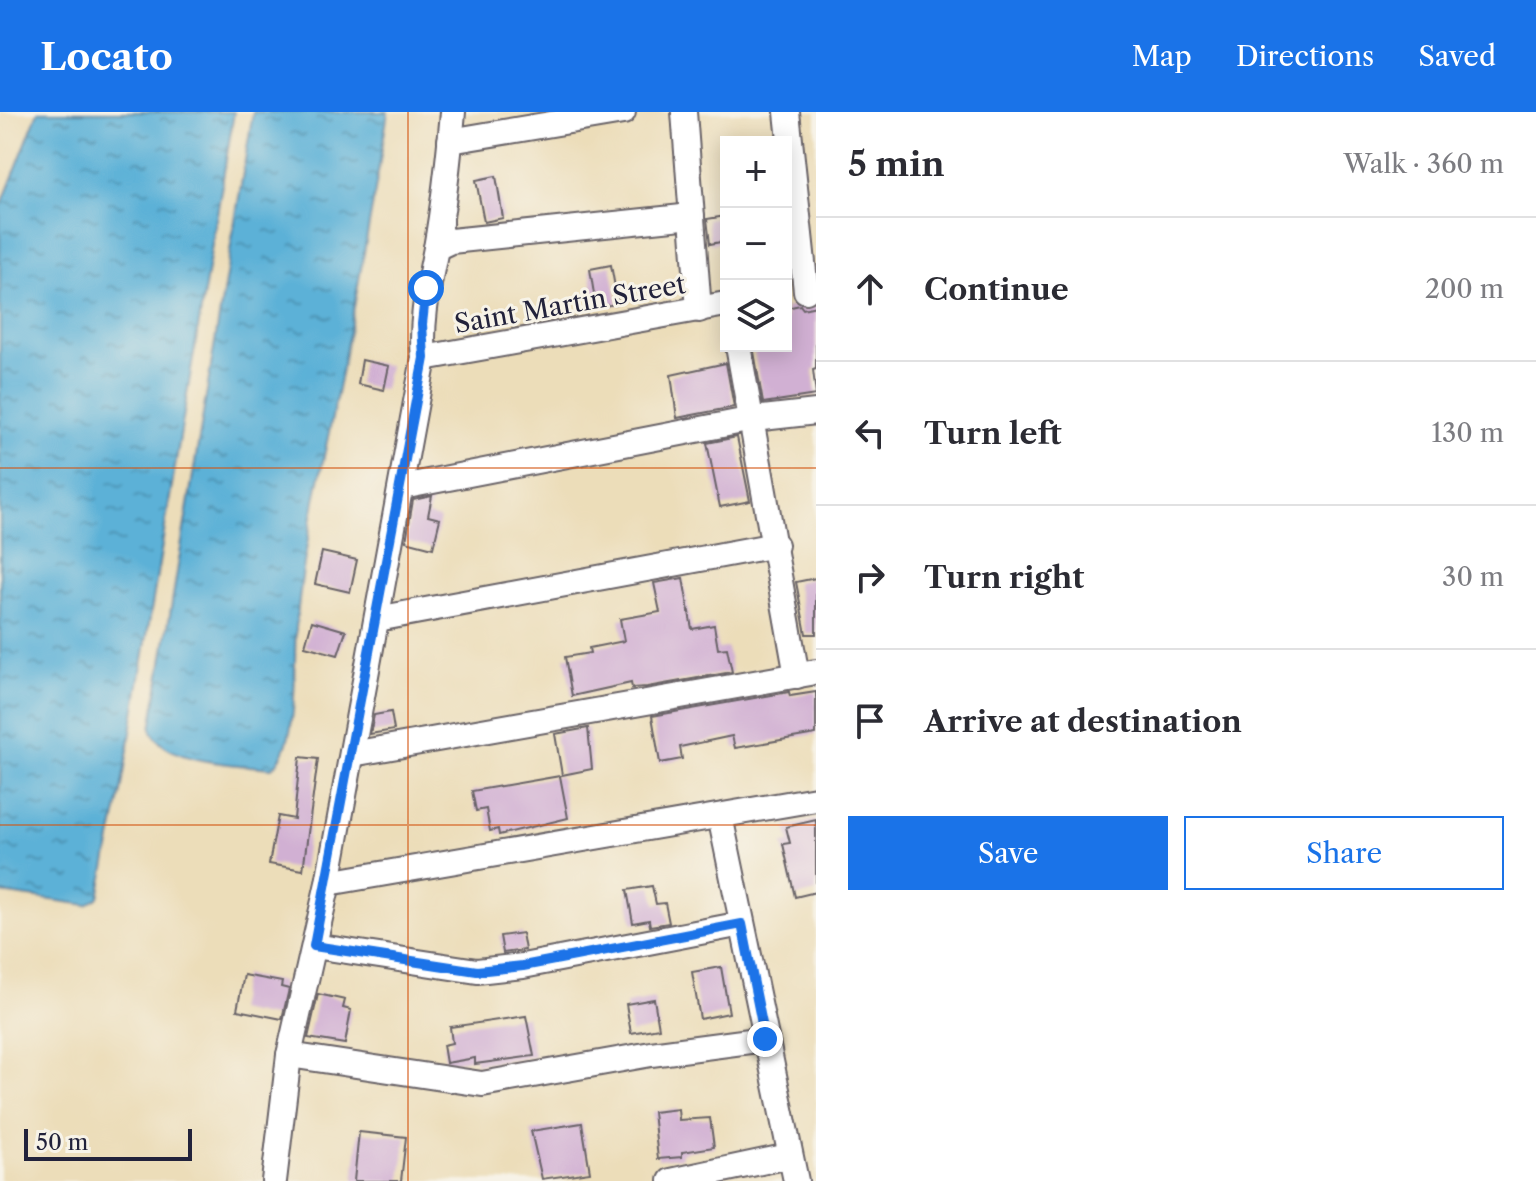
<!DOCTYPE html>
<html lang="en">
<head>
<meta charset="utf-8">
<style>
	body { margin:0; font-family:"Libre Caslon Text",serif; background:#f2f2f3; color:#2b2b33 }
	.controls { position:absolute; right:24px; top:24px; display:grid; overflow:hidden; border-radius:0px; box-shadow:0 4px 20px #0003 }
	.controls button { width:72px; height:72px; display:grid; place-items:center; padding:0; border:0; border-bottom:2px solid #e1e1e2; background:#fff; color:#2b2b33; font:40px sans-serif }
	.scale { position:absolute; left:24px; bottom:20px; width:168px; box-sizing:border-box; padding-left:8px; border:4px solid #22223b; border-top:0; font-size:22px; line-height:28px; white-space:nowrap; color:#22223b; -webkit-text-stroke:6px #f7f3e8; paint-order:stroke }
	.stop { position:absolute; width:24px; height:24px; margin:-18px; border:6px solid #1a73e8; border-radius:50%; background:#fff }
	.stop.end { background:#1a73e8; border-color:#fff; box-shadow:0 2px 8px #0008 }
	.list { margin:0; padding:0; list-style:none }
	h2 { display:flex; justify-content:space-between; align-items:center; height:104px; margin:0; padding:0 32px; font-size:34px }
	h2 small { font-size:26px; font-weight:400; color:#7c7c81 }
	.list li { display:grid; grid-template-columns:52px 1fr auto; gap:24px; align-items:center; box-sizing:border-box; height:144px; padding:0 32px; border-top:2px solid #e1e1e2 }
	.list b { display:block; font-size:30px; white-space:nowrap }
	.list em { font-size:26px; font-style:normal; color:#7c7c81 }
	.actions { display:flex; gap:16px; padding:24px 32px }
	.actions a { flex:1; padding:18px 0; border:2px solid #1a73e8; border-radius:0px; text-align:center; font-size:28px; color:#1a73e8 }
	.actions .main { background:#1a73e8; color:#fff }
	.icon { flex:none; width:44px; height:44px; fill:none; stroke:currentColor; stroke-width:2; stroke-linecap:round; stroke-linejoin:round }
	.map { position:relative; flex:none; width:816px; height:1069px; overflow:hidden }
	header { display:flex; align-items:center; gap:48px; box-sizing:border-box; height:112px; padding:0 40px; background:#1a73e8; color:#fff }
	header strong { font-size:38px }
	nav { display:flex; gap:44px; margin-inline-start:auto; font-size:28px }
	main { display:flex }
	aside { flex:1; background:#fff }
	.map>svg:first-child { display:block }
</style>
</head>
<body>
<header>
<strong>Locato</strong>
<nav><a>Map</a><a>Directions</a><a>Saved</a></nav>
</header>
<main>
<div class="map">
<svg width="816" height="1069" viewBox="0 0 816 1069">
	<defs>
		<pattern id="water-ripples" width="26" height="14" patternUnits="userSpaceOnUse" patternTransform="scale(2)"><rect width="26" height="14" fill="#5bb1d7"/><path d="M2 4q2-2 4 0t4 0M15 11q2-2 4 0t4 0" fill="none" stroke="#4b90b0"/></pattern>
	</defs>
	<rect width="100%" height="100%" fill="#f7f3e8"/>
	<filter id="ink" filterUnits="userSpaceOnUse"><feTurbulence type="fractalNoise" baseFrequency=".0125" numOctaves="2"/><feDisplacementMap in="SourceGraphic" scale="16" xChannelSelector="R" yChannelSelector="G"/><feConvolveMatrix kernelMatrix="1 2 1 2 8 2 1 2 1" color-interpolation-filters="sRGB"/></filter>
	<filter id="wash" filterUnits="userSpaceOnUse"><feTurbulence type="fractalNoise" baseFrequency=".006" numOctaves="4" result="noise"/><feDisplacementMap in="SourceGraphic" scale="32" xChannelSelector="R" yChannelSelector="G"/><feGaussianBlur stdDeviation="1.8" result="paint"/><feColorMatrix in="noise" values="0 0 0 0 0 0 0 0 0 0 0 0 0 0 0 0 0 1.4 0 .05"/><feComposite in="paint" operator="in"/></filter>
	<g filter="url(#wash)">
		<rect width="100%" height="100%" fill="#ecddb9"/>
		<g fill="url(#water-ripples)" stroke="#3e6a89" stroke-width="2">
			<path d="M 38,0 L 234,0 L 121,680 L 99,785 L 87,793 L 0,781 L 0,97 Z"/>
			<path d="M 253,0 L 388,0 C 373,94 356,188 337,282 C 321,359 303,437 296,516 C 293,553 301,632 272,656 C 239,652 163,653 151,617 Z"/>
		</g>
		<g id="blocks">
			<g fill="#d1b0d3">
				<path d="M 496,64 L 503,106 L 484,110 L 476,68 Z"/>
				<path d="M 726,104 L 726,129 L 710,132 L 707,107 Z"/>
				<path d="M 611,153 L 618,192 L 596,195 L 590,157 Z"/>
				<path d="M 800,193 L 803,197 L 816,194 L 816,257 L 813,258 L 816,283 L 763,291 L 753,234 L 786,234 L 786,196 Z"/>
				<path d="M 362,248 L 389,254 L 384,278 L 358,272 Z"/>
				<path d="M 726,251 L 734,295 L 677,306 L 671,263 Z"/>
				<path d="M 737,325 L 750,389 L 720,395 L 707,331 Z"/>
				<path d="M 432,384 L 428,404 L 440,407 L 433,436 L 406,429 L 413,388 Z"/>
				<path d="M 322,440 L 357,448 L 350,480 L 315,472 Z"/>
				<path d="M 683,466 L 692,517 L 714,513 L 718,537 L 727,536 L 732,560 L 647,575 L 632,576 L 631,571 L 572,584 L 565,545 L 590,541 L 589,536 L 624,529 L 620,507 L 660,500 L 654,471 Z"/>
				<path d="M 816,466 L 816,522 L 806,522 L 796,470 Z"/>
				<path d="M 312,509 L 346,519 L 338,543 L 305,534 Z"/>
				<path d="M 789,580 L 790,584 L 816,580 L 816,622 L 735,636 L 732,624 L 680,635 L 682,647 L 660,651 L 652,604 Z"/>
				<path d="M 391,600 L 394,618 L 370,622 L 374,603 Z"/>
				<path d="M 588,616 L 592,657 L 562,663 L 555,622 Z"/>
				<path d="M 300,645 L 318,647 L 303,758 L 269,752 L 278,704 L 294,707 Z"/>
				<path d="M 560,664 L 568,706 L 499,723 L 498,717 L 490,719 L 486,697 L 476,699 L 472,679 Z"/>
				<path d="M 816,708 L 816,780 L 795,785 L 783,732 L 790,731 L 786,715 Z"/>
				<path d="M 652,774 L 656,792 L 665,791 L 669,811 L 650,814 L 649,808 L 633,811 L 627,778 Z"/>
				<path d="M 522,821 L 525,838 L 503,841 L 500,824 Z"/>
				<path d="M 721,855 L 729,901 L 700,907 L 692,860 Z"/>
				<path d="M 244,863 L 282,870 L 281,875 L 289,877 L 282,907 L 237,898 Z"/>
				<path d="M 318,882 L 345,888 L 343,896 L 351,898 L 345,932 L 308,926 Z"/>
				<path d="M 654,887 L 659,916 L 631,921 L 626,892 Z"/>
				<path d="M 526,904 L 534,944 L 475,952 L 475,946 L 446,951 L 443,933 L 452,931 L 450,915 Z"/>
				<path d="M 678,997 L 679,1008 L 710,1006 L 714,1035 L 682,1040 L 682,1045 L 658,1047 L 653,1000 Z"/>
				<path d="M 582,1011 L 590,1060 L 542,1067 L 531,1019 Z"/>
				<path d="M 359,1020 L 406,1025 L 401,1069 L 354,1069 Z"/>
			</g>
		</g>
	</g>
	<g filter="url(#ink)">
		<use href="#blocks" fill-opacity="0" stroke="#696367" stroke-width="2"/>
		<g fill="none" stroke-linecap="round" stroke-linejoin="round">
			<g stroke="#696367" stroke-width="28">
				<g id="minor">
					<path d="M 684,0 L 699,198"/>
					<path d="M 787,0 L 806,179"/>
					<path d="M 450,29 L 623,0"/>
					<path d="M 436,136 L 451,129 L 692,104"/>
					<path d="M 738,234 L 797,564"/>
					<path d="M 424,246 L 726,192"/>
					<path d="M 402,375 L 753,307 L 816,300"/>
					<path d="M 377,507 L 776,433"/>
					<path d="M 352,642 L 816,560"/>
					<path d="M 720,704 L 796,1069"/>
					<path d="M 328,771 L 816,687"/>
					<path d="M 314,834 L 477,859 L 523,854 L 742,812"/>
					<path d="M 289,943 L 482,972 L 651,942 L 765,927"/>
					<path d="M 274,1069 L 289,943 L 328,771 L 424,246 C 420,207 429,173 436,136 C 444,91 449,45 453,0"/>
					<path d="M 671,1069 L 789,1044"/>
				</g>
			</g>
			<use href="#minor" stroke="#fff" stroke-width="24"/>
		</g>
	</g>
	<g fill="none" stroke-linecap="round" stroke-linejoin="round" filter="url(#ink)">
		<path stroke="#1a73e8" stroke-width="10" d="M 426,176 L 422,212 L 424,246 L 314,834 L 477,859 L 523,854 L 742,812 L 765,927"/>
	</g>
	<path fill="none" stroke="#d45411" stroke-width="2" stroke-opacity="0.55" d="M 408,0 L 408,1069M 0,356 L 816,356M 0,713 L 816,713"/>
	<g text-anchor="middle" stroke-width="6" stroke-linejoin="round" paint-order="stroke">
		<g font-size="26" fill="#22223b" stroke="#f7f3e8">
			<text transform="translate(570 192) rotate(-10)" y="9">Saint Martin Street</text>
		</g>
	</g>
</svg>
<div class="controls">
<button>+</button>
<button>−</button>
<button><svg class="icon" aria-label="layers" viewBox="0 0 24 24"><path d="M12 4l9 5-9 5-9-5zM3 14l9 5 9-5"/></svg></button>
</div>
<div class="scale">50 m</div>
<div class="stop" style="left:426px;top:176px"></div>
<div class="stop end" style="left:765px;top:927px"></div>
</div>
<aside>
<h2>5 min<small>Walk · 360 m</small></h2>
<ul class="list">
<li><svg class="icon" aria-label="ahead" viewBox="0 0 24 24"><path d="M12 20V5M6 11l6-6 6 6"/></svg><div><b>Continue</b></div><em>200 m</em></li>
<li><svg class="icon" aria-label="left" viewBox="0 0 24 24"><path d="M17 20v-9H6M10 6l-5 5 5 5"/></svg><div><b>Turn left</b></div><em>130 m</em></li>
<li><svg class="icon" aria-label="right" viewBox="0 0 24 24"><path d="M7 20v-9h11M14 6l5 5-5 5"/></svg><div><b>Turn right</b></div><em>30 m</em></li>
<li><svg class="icon" aria-label="arrive" viewBox="0 0 24 24"><path d="M6 21V4h12l-3 4 3 4H6"/></svg><div><b>Arrive at destination</b></div></li>
</ul>
<div class="actions"><a class="main">Save</a><a>Share</a></div>
</aside>
</main>
</body>
</html>
